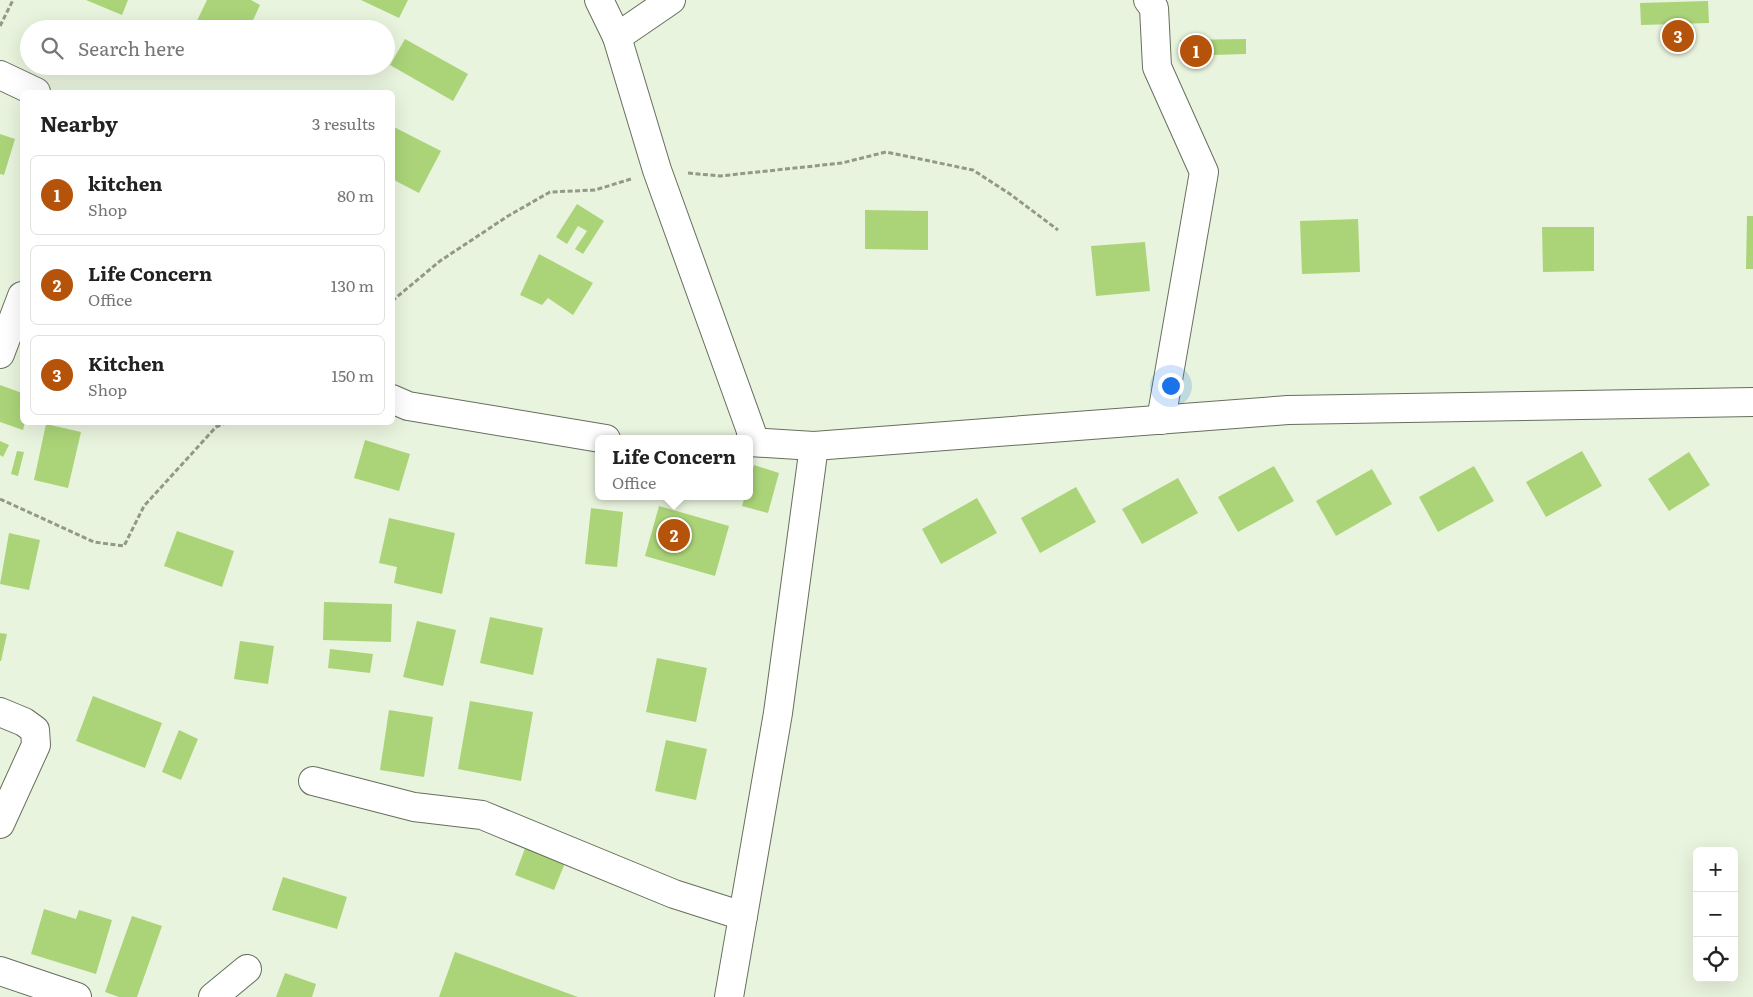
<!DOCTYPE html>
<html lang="en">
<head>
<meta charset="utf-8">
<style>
	body { margin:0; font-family:Literata,serif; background:#f6f6f6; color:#222 }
	.controls { position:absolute; right:15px; bottom:15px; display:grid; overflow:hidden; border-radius:8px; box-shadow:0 5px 20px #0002 }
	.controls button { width:45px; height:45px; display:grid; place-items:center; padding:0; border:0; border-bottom:1px solid #e0e0e0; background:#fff; color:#222; font:25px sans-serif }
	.you { position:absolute; left:1170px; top:385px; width:18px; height:18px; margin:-12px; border:4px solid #fff; border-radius:50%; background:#1a73e8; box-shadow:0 0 0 8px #1a73e833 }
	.badge { display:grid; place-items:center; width:32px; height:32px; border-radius:50%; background:#b45309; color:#fff; font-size:16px; font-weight:700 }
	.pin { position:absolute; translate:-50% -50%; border:2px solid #fff; box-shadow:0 1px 5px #0006 }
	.popup { position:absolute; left:595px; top:435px; width:158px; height:65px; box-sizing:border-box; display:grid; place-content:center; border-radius:8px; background:#fff; filter:drop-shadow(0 1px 4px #0005); font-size:16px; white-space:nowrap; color:#767676 }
	.popup b { font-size:19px; color:#222 }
	.popup::after { content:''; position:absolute; left:50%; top:100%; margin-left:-10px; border:10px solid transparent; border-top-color:#fff }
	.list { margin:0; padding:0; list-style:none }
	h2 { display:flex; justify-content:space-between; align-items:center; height:65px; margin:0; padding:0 20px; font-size:21px }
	h2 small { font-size:16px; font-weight:400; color:#767676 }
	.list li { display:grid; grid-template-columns:32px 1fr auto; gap:15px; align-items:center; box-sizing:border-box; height:80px; margin:0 10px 10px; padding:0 10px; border:1px solid #e0e0e0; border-radius:8px }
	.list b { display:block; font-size:19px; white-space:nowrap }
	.list p { margin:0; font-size:16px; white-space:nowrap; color:#767676 }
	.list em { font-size:16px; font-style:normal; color:#767676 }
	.icon { flex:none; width:28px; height:28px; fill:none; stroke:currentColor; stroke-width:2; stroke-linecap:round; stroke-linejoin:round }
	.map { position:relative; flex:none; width:1753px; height:997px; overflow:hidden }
	.search { position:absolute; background:#fff; box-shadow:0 5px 20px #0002; left:20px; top:20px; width:375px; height:55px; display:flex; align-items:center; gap:12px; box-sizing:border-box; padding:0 18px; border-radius:28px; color:#767676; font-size:19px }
	.panel { position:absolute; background:#fff; box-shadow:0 5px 20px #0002; left:20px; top:90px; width:375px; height:335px; border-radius:8px }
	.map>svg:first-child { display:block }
</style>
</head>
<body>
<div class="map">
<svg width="1753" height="997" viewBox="0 0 1753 997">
	<rect width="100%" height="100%" fill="#e9f4de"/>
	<g fill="#abd478">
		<path d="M 86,0 L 128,0 L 122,15 Z"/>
		<path d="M 207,0 L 251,0 L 260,5 L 249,29 L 193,29 Z"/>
		<path d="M 361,0 L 408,0 L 399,18 Z"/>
		<path d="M 1708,1 L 1709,23 L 1641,25 L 1640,3 Z"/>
		<path d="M 405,39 L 468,74 L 453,101 L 390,65 Z"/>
		<path d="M 1246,39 L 1246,54 L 1181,56 L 1180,40 Z"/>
		<path d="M 392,126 L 441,151 L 419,193 L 392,179 Z"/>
		<path d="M 0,134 L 15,139 L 4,175 L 0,174 Z"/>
		<path d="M 577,204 L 604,221 L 583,254 L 575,249 L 587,231 L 578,226 L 567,244 L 556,237 Z"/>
		<path d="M 865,210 L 928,211 L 928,250 L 865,249 Z"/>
		<path d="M 1747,216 L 1753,216 L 1753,269 L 1746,269 Z"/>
		<path d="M 1358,219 L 1360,272 L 1302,274 L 1300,221 Z"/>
		<path d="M 1542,227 L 1594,227 L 1594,271 L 1543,272 Z"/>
		<path d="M 1145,242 L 1150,291 L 1096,296 L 1091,246 Z"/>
		<path d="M 539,254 L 593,283 L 573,315 L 548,298 L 542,305 L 520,295 Z"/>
		<path d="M 0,385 L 22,393 L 22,422 L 25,422 L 23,430 L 0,422 Z"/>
		<path d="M 46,424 L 81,432 L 68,488 L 34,480 Z"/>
		<path d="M 365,440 L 410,454 L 399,491 L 354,478 Z"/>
		<path d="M 0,441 L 9,445 L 3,457 L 0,455 Z"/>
		<path d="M 17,451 L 24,452 L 18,476 L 11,474 Z"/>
		<path d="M 1582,451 L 1602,486 L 1546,517 L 1526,482 Z"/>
		<path d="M 1689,452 L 1710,485 L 1669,511 L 1648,479 Z"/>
		<path d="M 754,465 L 779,473 L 768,513 L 742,506 L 745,496 L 749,496 L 749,483 Z"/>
		<path d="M 1274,466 L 1294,501 L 1238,532 L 1218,497 Z"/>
		<path d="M 1474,466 L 1494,501 L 1438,532 L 1419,497 Z"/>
		<path d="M 1372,469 L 1392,504 L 1336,536 L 1316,501 Z"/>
		<path d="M 1178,478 L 1198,513 L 1142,544 L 1122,509 Z"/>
		<path d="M 1076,487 L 1096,522 L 1040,553 L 1021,518 Z"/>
		<path d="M 977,498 L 997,533 L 941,564 L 922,529 Z"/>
		<path d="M 659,506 L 729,526 L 715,576 L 645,556 Z"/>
		<path d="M 591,508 L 623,512 L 617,567 L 585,564 Z"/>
		<path d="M 389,518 L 455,533 L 442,594 L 394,583 L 397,567 L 379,563 Z"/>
		<path d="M 177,531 L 234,551 L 222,587 L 164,566 Z"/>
		<path d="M 9,533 L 40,540 L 29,590 L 0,584 Z"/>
		<path d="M 324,602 L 392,604 L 391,642 L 323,640 Z"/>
		<path d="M 490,617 L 543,628 L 533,675 L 480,663 Z"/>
		<path d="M 417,621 L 456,630 L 443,686 L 403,677 Z"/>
		<path d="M 0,633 L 7,634 L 1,661 L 0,661 Z"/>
		<path d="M 240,641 L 274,646 L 268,684 L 234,679 Z"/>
		<path d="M 330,649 L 373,654 L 370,673 L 328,668 Z"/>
		<path d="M 657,658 L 707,668 L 696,722 L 646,712 Z"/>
		<path d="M 93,696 L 162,723 L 145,768 L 76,741 Z"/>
		<path d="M 470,701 L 533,712 L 521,781 L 458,769 Z"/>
		<path d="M 389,710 L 433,717 L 424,777 L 380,770 Z"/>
		<path d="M 179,730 L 198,739 L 181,780 L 162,772 Z"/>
		<path d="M 666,740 L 707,749 L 696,800 L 655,791 Z"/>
		<path d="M 527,843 L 567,858 L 554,890 L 515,875 Z"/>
		<path d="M 283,877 L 347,897 L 337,929 L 272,910 Z"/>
		<path d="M 44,909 L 76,919 L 79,910 L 112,920 L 96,974 L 31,954 Z"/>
		<path d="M 132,916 L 162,926 L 137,997 L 119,997 L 105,992 Z"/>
		<path d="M 455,952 L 578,997 L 439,997 Z"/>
		<path d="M 285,973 L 316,984 L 312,997 L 276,997 Z"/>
	</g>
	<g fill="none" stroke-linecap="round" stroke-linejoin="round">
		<g stroke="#666f5c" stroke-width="30">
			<g id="minor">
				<path d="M 599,0 L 617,37 L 657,170 L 755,442"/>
				<path d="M 1148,0 L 1154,8 L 1157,67 L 1204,172 L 1161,420"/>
				<path d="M 617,37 L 671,0"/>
				<path d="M 0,75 L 36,92"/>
				<path d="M 0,354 L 22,296"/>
				<path d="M 392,399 L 408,406 L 606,439"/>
				<path d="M 749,442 L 814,446 L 1288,410 L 1753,402"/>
				<path d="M 0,712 L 24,722 L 35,730 L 36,745 L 0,824"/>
				<path d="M 313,781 L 414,807 L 482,815 L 674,894 L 743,916"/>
				<path d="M 0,971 L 77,997"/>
				<path d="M 213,997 L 247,969"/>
				<path d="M 729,997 L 778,713 L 814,446"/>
			</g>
		</g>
		<g stroke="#919989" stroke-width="3" stroke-dasharray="5 2.5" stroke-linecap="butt">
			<path d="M 0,26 L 13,0"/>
			<path d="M 688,173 L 720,176 L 842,163 L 886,152 L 973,170 L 1010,194 L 1058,230"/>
			<path d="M 392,301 L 440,261 L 508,216 L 550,192 L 595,190 L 631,179"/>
			<path d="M 0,499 L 94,542 L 124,546 L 144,506 L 216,427 L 228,422"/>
		</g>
		<use href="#minor" stroke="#fff" stroke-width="28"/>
	</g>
</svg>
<div class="controls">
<button>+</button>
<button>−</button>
<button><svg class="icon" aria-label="locate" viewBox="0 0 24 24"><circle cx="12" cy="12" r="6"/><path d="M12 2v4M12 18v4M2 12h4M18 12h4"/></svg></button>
</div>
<div class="you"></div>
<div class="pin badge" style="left:1196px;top:51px">1</div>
<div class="pin badge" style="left:674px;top:535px">2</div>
<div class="popup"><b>Life Concern</b>Office</div>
<div class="pin badge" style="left:1678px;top:36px">3</div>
<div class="search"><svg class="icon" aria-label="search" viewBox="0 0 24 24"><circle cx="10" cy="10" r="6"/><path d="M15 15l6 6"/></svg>Search here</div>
<section class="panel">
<h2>Nearby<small>3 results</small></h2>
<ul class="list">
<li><span class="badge">1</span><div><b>kitchen</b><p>Shop</p></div><em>80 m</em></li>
<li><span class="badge">2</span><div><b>Life Concern</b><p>Office</p></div><em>130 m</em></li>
<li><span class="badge">3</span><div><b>Kitchen</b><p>Shop</p></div><em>150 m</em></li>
</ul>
</section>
</div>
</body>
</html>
